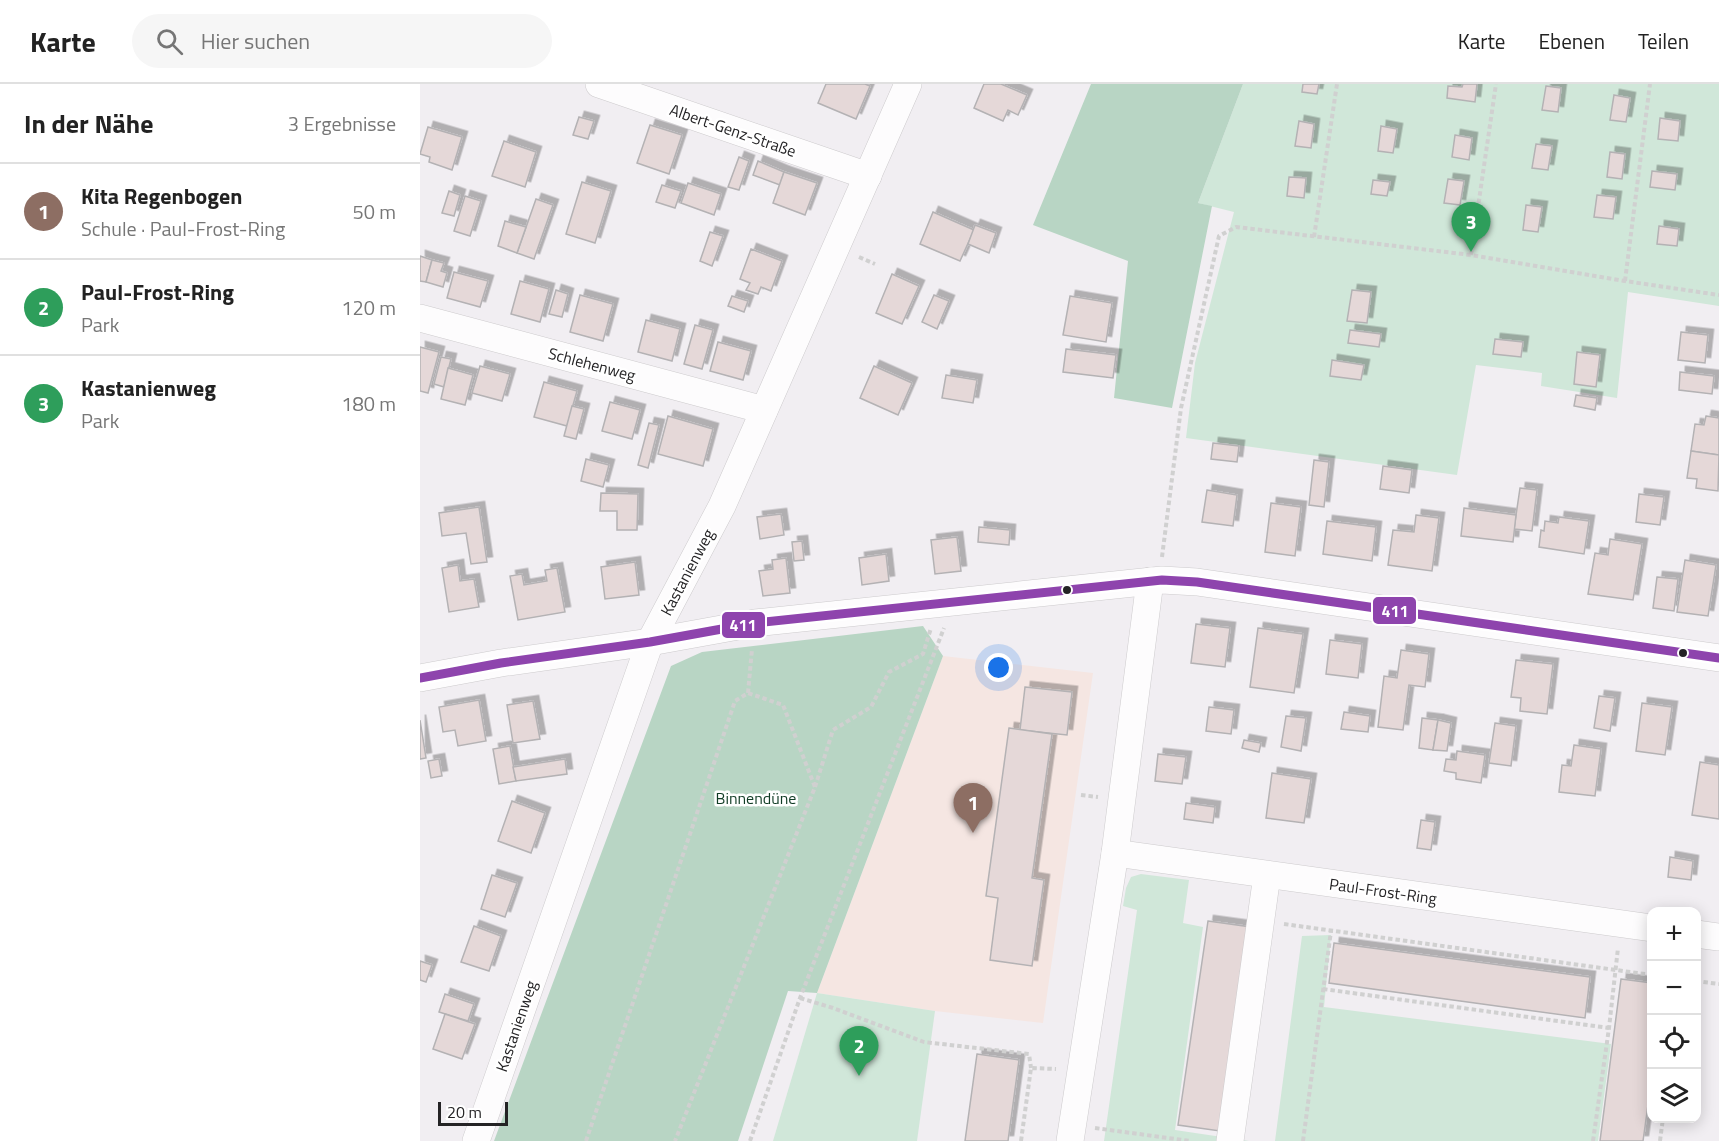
<!DOCTYPE html>
<html lang="de">
<head>
<meta charset="utf-8">
<style>
	body { margin:0; font-family:"Titillium Web",sans-serif; background:#f6f6f6; color:#222 }
	.controls { position:absolute; right:18px; bottom:18px; display:grid; overflow:hidden; border-radius:12px; box-shadow:0 3px 15px #0003 }
	.controls button { width:54px; height:54px; display:grid; place-items:center; padding:0; border:0; border-bottom:2px solid #e0e0e0; background:#fff; color:#222; font:30px sans-serif }
	.scale { position:absolute; left:18px; bottom:15px; width:70px; box-sizing:border-box; padding-left:6px; border:3px solid #242325; border-top:0; font-size:16px; line-height:21px; white-space:nowrap; color:#242325; -webkit-text-stroke:4px #fff; paint-order:stroke }
	.you { position:absolute; left:579px; top:584px; width:21px; height:21px; margin:-15px; border:4px solid #fff; border-radius:50%; background:#1a73e8; box-shadow:0 0 0 9px #1a73e833 }
	.badge { display:grid; place-items:center; width:39px; height:39px; border-radius:50%; background:#6c6a6d; color:#fff; font-size:20px; font-weight:700 }
	.pin { position:absolute; translate:-50% -50px; filter:drop-shadow(0 2px 3px #0008) }
	.pin::after { content:''; position:absolute; top:32px; width:21px; height:18px; background:inherit; clip-path:polygon(0 0,100% 0,50% 100%) }
	.list { margin:0; padding:0; list-style:none }
	h2 { display:flex; justify-content:space-between; align-items:center; height:78px; margin:0; padding:0 24px; font-size:26px }
	h2 small { font-size:20px; font-weight:400; color:#767676 }
	.list li { display:grid; grid-template-columns:39px 1fr auto; gap:18px; align-items:center; box-sizing:border-box; height:96px; padding:0 24px; border-top:2px solid #e0e0e0 }
	.list b { display:block; font-size:22px; white-space:nowrap }
	.list p { margin:0; font-size:20px; white-space:nowrap; color:#767676 }
	.list em { font-size:20px; font-style:normal; color:#767676 }
	.icon { flex:none; width:33px; height:33px; fill:none; stroke:currentColor; stroke-width:2; stroke-linecap:round; stroke-linejoin:round }
	.map { position:relative; flex:none; width:1299px; height:1057px; overflow:hidden }
	header { display:flex; align-items:center; gap:36px; box-sizing:border-box; height:84px; padding:0 30px; background:#fff; border-bottom:2px solid #e0e0e0 }
	header strong { font-size:28px }
	nav { display:flex; gap:33px; margin-inline-start:auto; font-size:21px }
	.search { width:420px; height:54px; background:#f6f6f6; display:flex; align-items:center; gap:15px; box-sizing:border-box; padding:0 21px; border-radius:33px; color:#767676; font-size:22px }
	main { display:flex }
	aside { flex:1; background:#fff }
	.map>svg:first-child { display:block }
</style>
</head>
<body>
<header>
<strong>Karte</strong>
<div class="search"><svg class="icon" aria-label="search" viewBox="0 0 24 24"><circle cx="10" cy="10" r="6"/><path d="M15 15l6 6"/></svg>Hier suchen</div>
<nav><a>Karte</a><a>Ebenen</a><a>Teilen</a></nav>
</header>
<main>
<aside>
<h2>In der Nähe<small>3 Ergebnisse</small></h2>
<ul class="list">
<li><span class="badge" style="background:#8d6e63">1</span><div><b>Kita Regenbogen</b><p>Schule · Paul-Frost-Ring</p></div><em>50 m</em></li>
<li><span class="badge" style="background:#2e9e5b">2</span><div><b>Paul-Frost-Ring</b><p>Park</p></div><em>120 m</em></li>
<li><span class="badge" style="background:#2e9e5b">3</span><div><b>Kastanienweg</b><p>Park</p></div><em>180 m</em></li>
</ul>
</aside>
<div class="map">
<svg width="1299" height="1057" viewBox="0 0 1299 1057">
	<defs>
		<filter id="shadow"><feDropShadow dx="5.5" dy="-5.5" stdDeviation="0" flood-color="#0004"/></filter>
	</defs>
	<rect width="100%" height="100%" fill="#f1eef2"/>
	<path fill="#f5e6e2" d="M 523,572 L 673,589 L 623,939 L 515,927 L 397,909 Z"/>
	<g fill="#d0e7d9">
		<path d="M 823,0 L 1299,0 L 1299,222 L 1208,208 L 1197,314 L 1121,302 L 1122,289 L 1056,281 L 1037,391 L 766,354 L 775,279 L 814,128 L 778,119 Z"/>
		<path d="M 721,790 L 769,796 L 763,839 L 783,843 L 755,1046 L 829,1057 L 684,1057 L 717,826 L 703,822 L 706,804 L 711,793 Z"/>
		<path d="M 911,851 L 904,923 L 1191,960 L 1178,1057 L 855,1057 L 882,852 Z"/>
		<path d="M 397,909 L 515,927 L 497,1057 L 353,1057 Z"/>
	</g>
	<g fill="#b8d5c4">
		<path d="M 671,0 L 823,0 L 778,119 L 792,122 L 752,324 L 694,314 L 708,177 L 613,141 Z"/>
		<path d="M 503,542 L 523,572 L 397,909 L 368,907 L 318,1057 L 74,1057 L 251,582 L 282,568 Z"/>
	</g>
	<g fill="#e5d8d8" stroke="#b4b2b4" stroke-width="1.5" filter="url(#shadow)">
		<path d="M 406,0 L 445,0 L 450,2 L 436,35 L 398,19 Z"/>
		<path d="M 564,0 L 581,0 L 607,11 L 598,31 L 588,26 L 583,37 L 554,24 Z"/>
		<path d="M 883,0 L 899,0 L 897,10 L 882,8 Z"/>
		<path d="M 1043,0 L 1057,0 L 1055,18 L 1027,14 L 1028,2 L 1042,3 Z"/>
		<path d="M 1126,2 L 1141,4 L 1138,28 L 1122,26 Z"/>
		<path d="M 1194,11 L 1210,14 L 1206,38 L 1190,36 Z"/>
		<path d="M 159,33 L 174,37 L 168,55 L 153,51 Z"/>
		<path d="M 1240,34 L 1260,37 L 1258,57 L 1238,55 Z"/>
		<path d="M 879,37 L 894,40 L 891,64 L 875,62 Z"/>
		<path d="M 230,41 L 262,51 L 249,90 L 217,79 Z"/>
		<path d="M 961,42 L 977,45 L 973,69 L 958,67 Z"/>
		<path d="M 8,43 L 42,53 L 32,86 L 9,78 L 10,73 L 0,70 Z"/>
		<path d="M 1035,51 L 1052,54 L 1049,76 L 1032,73 Z"/>
		<path d="M 84,57 L 116,68 L 105,103 L 72,92 Z"/>
		<path d="M 1116,60 L 1132,62 L 1128,86 L 1112,84 Z"/>
		<path d="M 1190,68 L 1205,70 L 1202,95 L 1187,93 Z"/>
		<path d="M 319,73 L 329,77 L 319,106 L 308,103 Z"/>
		<path d="M 338,77 L 364,88 L 360,101 L 333,91 Z"/>
		<path d="M 1232,87 L 1257,90 L 1255,106 L 1230,103 Z"/>
		<path d="M 364,88 L 397,99 L 385,131 L 353,119 Z"/>
		<path d="M 869,93 L 886,94 L 884,114 L 867,112 Z"/>
		<path d="M 1028,95 L 1044,97 L 1040,121 L 1024,119 Z"/>
		<path d="M 953,96 L 970,98 L 967,112 L 951,110 Z"/>
		<path d="M 162,98 L 191,107 L 175,159 L 146,150 Z"/>
		<path d="M 268,99 L 301,110 L 294,131 L 261,119 Z"/>
		<path d="M 242,101 L 261,107 L 255,124 L 236,118 Z"/>
		<path d="M 29,107 L 40,111 L 34,132 L 22,129 Z"/>
		<path d="M 1177,111 L 1196,113 L 1193,135 L 1174,133 Z"/>
		<path d="M 45,112 L 61,117 L 50,152 L 34,147 Z"/>
		<path d="M 116,115 L 133,121 L 114,175 L 97,169 Z"/>
		<path d="M 1106,121 L 1122,123 L 1118,148 L 1103,146 Z"/>
		<path d="M 513,128 L 554,146 L 540,177 L 500,160 Z"/>
		<path d="M 85,137 L 106,143 L 97,169 L 78,162 Z"/>
		<path d="M 555,141 L 576,149 L 569,169 L 548,160 Z"/>
		<path d="M 1239,142 L 1259,145 L 1257,162 L 1237,160 Z"/>
		<path d="M 290,148 L 303,152 L 292,182 L 280,177 Z"/>
		<path d="M 331,165 L 362,177 L 351,207 L 341,203 L 338,210 L 326,206 L 330,199 L 320,195 Z"/>
		<path d="M 0,172 L 12,176 L 6,198 L 0,197 Z"/>
		<path d="M 12,176 L 24,179 L 21,187 L 27,189 L 23,203 L 6,198 Z"/>
		<path d="M 34,188 L 68,197 L 60,223 L 27,214 Z"/>
		<path d="M 472,190 L 499,202 L 482,240 L 456,229 Z"/>
		<path d="M 100,197 L 129,205 L 120,238 L 91,230 Z"/>
		<path d="M 136,206 L 148,210 L 142,233 L 129,230 Z"/>
		<path d="M 932,206 L 951,208 L 947,239 L 927,237 Z"/>
		<path d="M 160,211 L 193,220 L 183,257 L 150,248 Z"/>
		<path d="M 514,211 L 529,217 L 517,245 L 502,238 Z"/>
		<path d="M 312,212 L 328,217 L 324,228 L 308,222 Z"/>
		<path d="M 650,212 L 692,219 L 686,258 L 643,251 Z"/>
		<path d="M 226,236 L 260,245 L 252,277 L 218,268 Z"/>
		<path d="M 275,241 L 293,246 L 282,285 L 264,280 Z"/>
		<path d="M 930,246 L 961,250 L 959,263 L 928,259 Z"/>
		<path d="M 1261,248 L 1288,251 L 1285,279 L 1258,276 Z"/>
		<path d="M 1075,255 L 1103,258 L 1101,273 L 1073,270 Z"/>
		<path d="M 298,258 L 331,267 L 323,296 L 290,287 Z"/>
		<path d="M 0,263 L 19,268 L 8,309 L 0,307 Z"/>
		<path d="M 646,265 L 696,271 L 693,294 L 643,288 Z"/>
		<path d="M 1157,268 L 1180,271 L 1176,303 L 1154,300 Z"/>
		<path d="M 21,273 L 31,275 L 24,303 L 14,300 Z"/>
		<path d="M 912,276 L 944,281 L 941,296 L 910,292 Z"/>
		<path d="M 60,282 L 90,290 L 82,317 L 52,309 Z"/>
		<path d="M 454,282 L 492,299 L 478,331 L 440,314 Z"/>
		<path d="M 28,284 L 53,291 L 45,321 L 21,315 Z"/>
		<path d="M 1260,288 L 1294,292 L 1292,310 L 1259,306 Z"/>
		<path d="M 526,291 L 557,296 L 553,319 L 522,314 Z"/>
		<path d="M 124,298 L 157,307 L 147,342 L 114,333 Z"/>
		<path d="M 1156,311 L 1177,314 L 1175,326 L 1154,322 Z"/>
		<path d="M 190,318 L 220,326 L 212,355 L 182,347 Z"/>
		<path d="M 152,322 L 164,325 L 156,355 L 144,352 Z"/>
		<path d="M 248,332 L 293,345 L 283,382 L 238,370 Z"/>
		<path d="M 1286,332 L 1299,334 L 1299,371 L 1271,367 L 1275,340 L 1284,341 Z"/>
		<path d="M 229,339 L 239,341 L 228,384 L 218,381 Z"/>
		<path d="M 793,359 L 819,362 L 817,378 L 791,375 Z"/>
		<path d="M 1271,367 L 1299,371 L 1298,407 L 1276,404 L 1277,395 L 1267,394 Z"/>
		<path d="M 166,375 L 189,381 L 183,403 L 161,397 Z"/>
		<path d="M 894,376 L 909,378 L 904,423 L 889,421 Z"/>
		<path d="M 963,382 L 992,386 L 989,409 L 960,405 Z"/>
		<path d="M 1100,404 L 1117,406 L 1112,447 L 1094,445 Z"/>
		<path d="M 787,406 L 817,411 L 813,442 L 782,438 Z"/>
		<path d="M 181,409 L 218,410 L 217,446 L 197,446 L 197,427 L 180,427 Z"/>
		<path d="M 1219,410 L 1244,413 L 1240,441 L 1216,438 Z"/>
		<path d="M 851,419 L 881,423 L 875,472 L 845,468 Z"/>
		<path d="M 59,423 L 67,478 L 51,480 L 46,449 L 22,452 L 19,429 Z"/>
		<path d="M 1044,424 L 1096,431 L 1093,458 L 1041,452 Z"/>
		<path d="M 361,430 L 364,451 L 340,455 L 337,433 Z"/>
		<path d="M 996,431 L 1019,434 L 1012,487 L 968,481 L 973,446 L 994,448 Z"/>
		<path d="M 1139,433 L 1169,437 L 1164,470 L 1119,463 L 1121,446 L 1124,447 L 1125,437 L 1138,439 Z"/>
		<path d="M 907,437 L 956,443 L 952,477 L 903,470 Z"/>
		<path d="M 559,443 L 590,446 L 589,461 L 558,458 Z"/>
		<path d="M 537,453 L 541,487 L 515,490 L 511,456 Z"/>
		<path d="M 1190,455 L 1222,460 L 1213,516 L 1168,510 L 1175,469 L 1188,471 Z"/>
		<path d="M 382,457 L 384,476 L 374,477 L 372,458 Z"/>
		<path d="M 466,470 L 469,497 L 442,501 L 439,474 Z"/>
		<path d="M 366,474 L 370,509 L 343,512 L 339,487 L 353,485 L 352,476 Z"/>
		<path d="M 1265,476 L 1296,481 L 1288,532 L 1257,528 Z"/>
		<path d="M 215,478 L 219,511 L 185,515 L 181,483 Z"/>
		<path d="M 38,481 L 40,497 L 54,495 L 59,523 L 29,528 L 22,484 Z"/>
		<path d="M 137,484 L 145,528 L 98,536 L 90,492 L 102,490 L 104,501 L 127,497 L 125,486 Z"/>
		<path d="M 1237,493 L 1258,495 L 1254,527 L 1233,524 Z"/>
		<path d="M 776,540 L 810,544 L 805,583 L 771,579 Z"/>
		<path d="M 838,544 L 883,550 L 874,609 L 830,603 Z"/>
		<path d="M 910,556 L 942,560 L 938,594 L 906,590 Z"/>
		<path d="M 981,566 L 1009,570 L 1005,603 L 989,601 L 983,646 L 958,643 L 964,592 L 977,594 Z"/>
		<path d="M 1096,576 L 1133,580 L 1127,630 L 1100,627 L 1101,614 L 1091,613 Z"/>
		<path d="M 605,603 L 652,608 L 647,651 L 600,646 Z"/>
		<path d="M 1179,612 L 1195,614 L 1190,647 L 1174,644 Z"/>
		<path d="M 59,616 L 66,657 L 38,662 L 35,646 L 23,648 L 19,623 Z"/>
		<path d="M 113,617 L 120,655 L 93,659 L 87,621 Z"/>
		<path d="M 1222,619 L 1252,623 L 1245,671 L 1216,667 Z"/>
		<path d="M 789,623 L 814,626 L 811,650 L 786,647 Z"/>
		<path d="M 924,628 L 950,632 L 948,648 L 921,645 Z"/>
		<path d="M 866,632 L 886,634 L 881,667 L 861,663 Z"/>
		<path d="M 1002,634 L 1018,636 L 1013,666 L 999,664 Z"/>
		<path d="M 0,636 L 6,674 L 0,675 Z"/>
		<path d="M 1018,636 L 1031,639 L 1027,667 L 1013,666 Z"/>
		<path d="M 1075,639 L 1096,642 L 1091,682 L 1069,679 Z"/>
		<path d="M 589,644 L 632,650 L 612,794 L 624,796 L 612,882 L 570,876 L 578,814 L 566,812 Z"/>
		<path d="M 824,656 L 841,659 L 839,668 L 822,664 Z"/>
		<path d="M 1154,661 L 1181,665 L 1175,712 L 1139,708 L 1142,681 L 1151,682 Z"/>
		<path d="M 90,662 L 96,697 L 79,700 L 73,665 Z"/>
		<path d="M 1037,667 L 1065,671 L 1061,699 L 1036,695 L 1036,689 L 1024,687 L 1026,675 L 1036,676 Z"/>
		<path d="M 738,670 L 766,673 L 762,700 L 735,697 Z"/>
		<path d="M 19,675 L 22,692 L 11,694 L 8,677 Z"/>
		<path d="M 145,675 L 147,690 L 96,697 L 93,683 Z"/>
		<path d="M 1280,678 L 1299,681 L 1299,735 L 1272,731 Z"/>
		<path d="M 852,689 L 891,695 L 884,739 L 846,734 Z"/>
		<path d="M 92,717 L 125,729 L 111,769 L 78,757 Z"/>
		<path d="M 766,719 L 795,723 L 793,739 L 764,735 Z"/>
		<path d="M 1001,736 L 1015,738 L 1011,766 L 997,764 Z"/>
		<path d="M 1250,773 L 1273,777 L 1271,796 L 1248,793 Z"/>
		<path d="M 72,791 L 97,799 L 85,833 L 61,825 Z"/>
		<path d="M 788,837 L 831,843 L 800,1047 L 758,1041 Z"/>
		<path d="M 54,842 L 81,852 L 69,887 L 41,878 Z"/>
		<path d="M 914,859 L 1170,893 L 1165,934 L 909,899 Z"/>
		<path d="M 0,877 L 12,881 L 6,898 L 0,896 Z"/>
		<path d="M 1201,895 L 1232,899 L 1232,992 L 1223,1057 L 1180,1057 Z"/>
		<path d="M 25,910 L 54,920 L 48,937 L 19,928 Z"/>
		<path d="M 25,930 L 55,940 L 42,975 L 13,965 Z"/>
		<path d="M 557,970 L 599,976 L 588,1057 L 545,1057 Z"/>
	</g>
	<g fill="none" stroke-linecap="round" stroke-linejoin="round">
		<g stroke="#cdcbcd" stroke-width="28">
			<g id="minor">
				<path d="M 179,0 L 448,92"/>
				<path d="M 0,234 L 344,326"/>
				<path d="M 0,594 L 81,579 L 230,558 L 335,539 L 742,496 L 777,498 L 1299,574"/>
				<path d="M 695,769 L 1232,844"/>
				<path d="M 1276,850 L 1299,853"/>
				<path d="M 56,1057 L 230,558 L 302,422 L 488,0"/>
				<path d="M 650,1057 L 695,769 L 730,497"/>
				<path d="M 810,1057 L 847,791"/>
			</g>
		</g>
		<g stroke="#d0d0d0" stroke-width="4" stroke-dasharray="4.5 3" stroke-linecap="butt">
			<path d="M 894,153 L 917,0"/>
			<path d="M 1051,171 L 1076,0"/>
			<path d="M 439,173 L 455,180"/>
			<path d="M 1205,197 L 1230,0"/>
			<path d="M 742,473 L 761,324 L 799,152 L 816,143 L 1051,171 L 1205,197 L 1299,211"/>
			<path d="M 328,609 L 332,565"/>
			<path d="M 395,703 L 413,646 L 451,623 L 469,588 L 503,570 L 511,544"/>
			<path d="M 661,711 L 678,713"/>
			<path d="M 864,840 L 1232,891"/>
			<path d="M 1276,897 L 1299,900"/>
			<path d="M 903,905 L 1189,944"/>
			<path d="M 380,914 L 413,924 L 504,958 L 609,970 L 611,984"/>
			<path d="M 675,1044 L 770,1057"/>
			<path d="M 166,1057 L 315,617 L 328,609 L 363,621 L 395,703 L 255,1057"/>
			<path d="M 330,1057 L 380,914 L 524,544"/>
			<path d="M 601,1057 L 611,984 L 636,985"/>
			<path d="M 883,1057 L 911,847"/>
			<path d="M 1173,1057 L 1189,944 L 1198,864"/>
			<path d="M 1240,1057 L 1243,1034"/>
		</g>
		<use href="#minor" stroke="#fdfcfd" stroke-width="27"/>
		<g stroke="#fff" stroke-width="14">
			<path id="bus-1" d="M 0,594 L 81,579 L 230,558 L 335,539 L 742,496 L 777,498 L 1299,574"/>
		</g>
		<use href="#bus-1" stroke="#8e44ad" stroke-width="9"/>
	</g>
	<g fill="#242325" stroke="#fff" stroke-width="2">
		<circle cx="647" cy="506" r="5"/>
		<circle cx="1263" cy="569" r="5"/>
	</g>
	<g text-anchor="middle" stroke-width="5" stroke-linejoin="round" paint-order="stroke">
		<g font-size="16" fill="#242325" stroke="#fff">
			<text transform="translate(313 46) rotate(19)" y="6">Albert-Genz-Straße</text>
			<text transform="translate(172 280) rotate(15)" y="6">Schlehenweg</text>
			<text transform="translate(267 488) rotate(-62)" y="6">Kastanienweg</text>
			<text transform="translate(963 807) rotate(8)" y="6">Paul-Frost-Ring</text>
			<text transform="translate(96 942) rotate(-71)" y="6">Kastanienweg</text>
		</g>
		<g font-size="16" fill="#103c25" stroke="#fff">
			<text x="336" y="720">Binnendüne</text>
		</g>
	</g>
	<g stroke="#fff" stroke-width="2">
		<rect x="952" y="512" width="45" height="29" rx="6" fill="#8e44ad"/>
		<rect x="301" y="527" width="45" height="28" rx="6" fill="#8e44ad"/>
	</g>
	<g font-size="16" text-anchor="middle" font-weight="bold" fill="#fff">
		<text x="975" y="533">411</text>
		<text x="323" y="547">411</text>
	</g>
</svg>
<div class="controls">
<button>+</button>
<button>−</button>
<button><svg class="icon" aria-label="locate" viewBox="0 0 24 24"><circle cx="12" cy="12" r="6"/><path d="M12 2v4M12 18v4M2 12h4M18 12h4"/></svg></button>
<button><svg class="icon" aria-label="layers" viewBox="0 0 24 24"><path d="M12 4l9 5-9 5-9-5zM3 14l9 5 9-5"/></svg></button>
</div>
<div class="scale">20 m</div>
<div class="you"></div>
<div class="pin badge" style="left:553px;top:749px;background:#8d6e63">1</div>
<div class="pin badge" style="left:439px;top:992px;background:#2e9e5b">2</div>
<div class="pin badge" style="left:1051px;top:168px;background:#2e9e5b">3</div>
</div>
</main>
</body>
</html>
